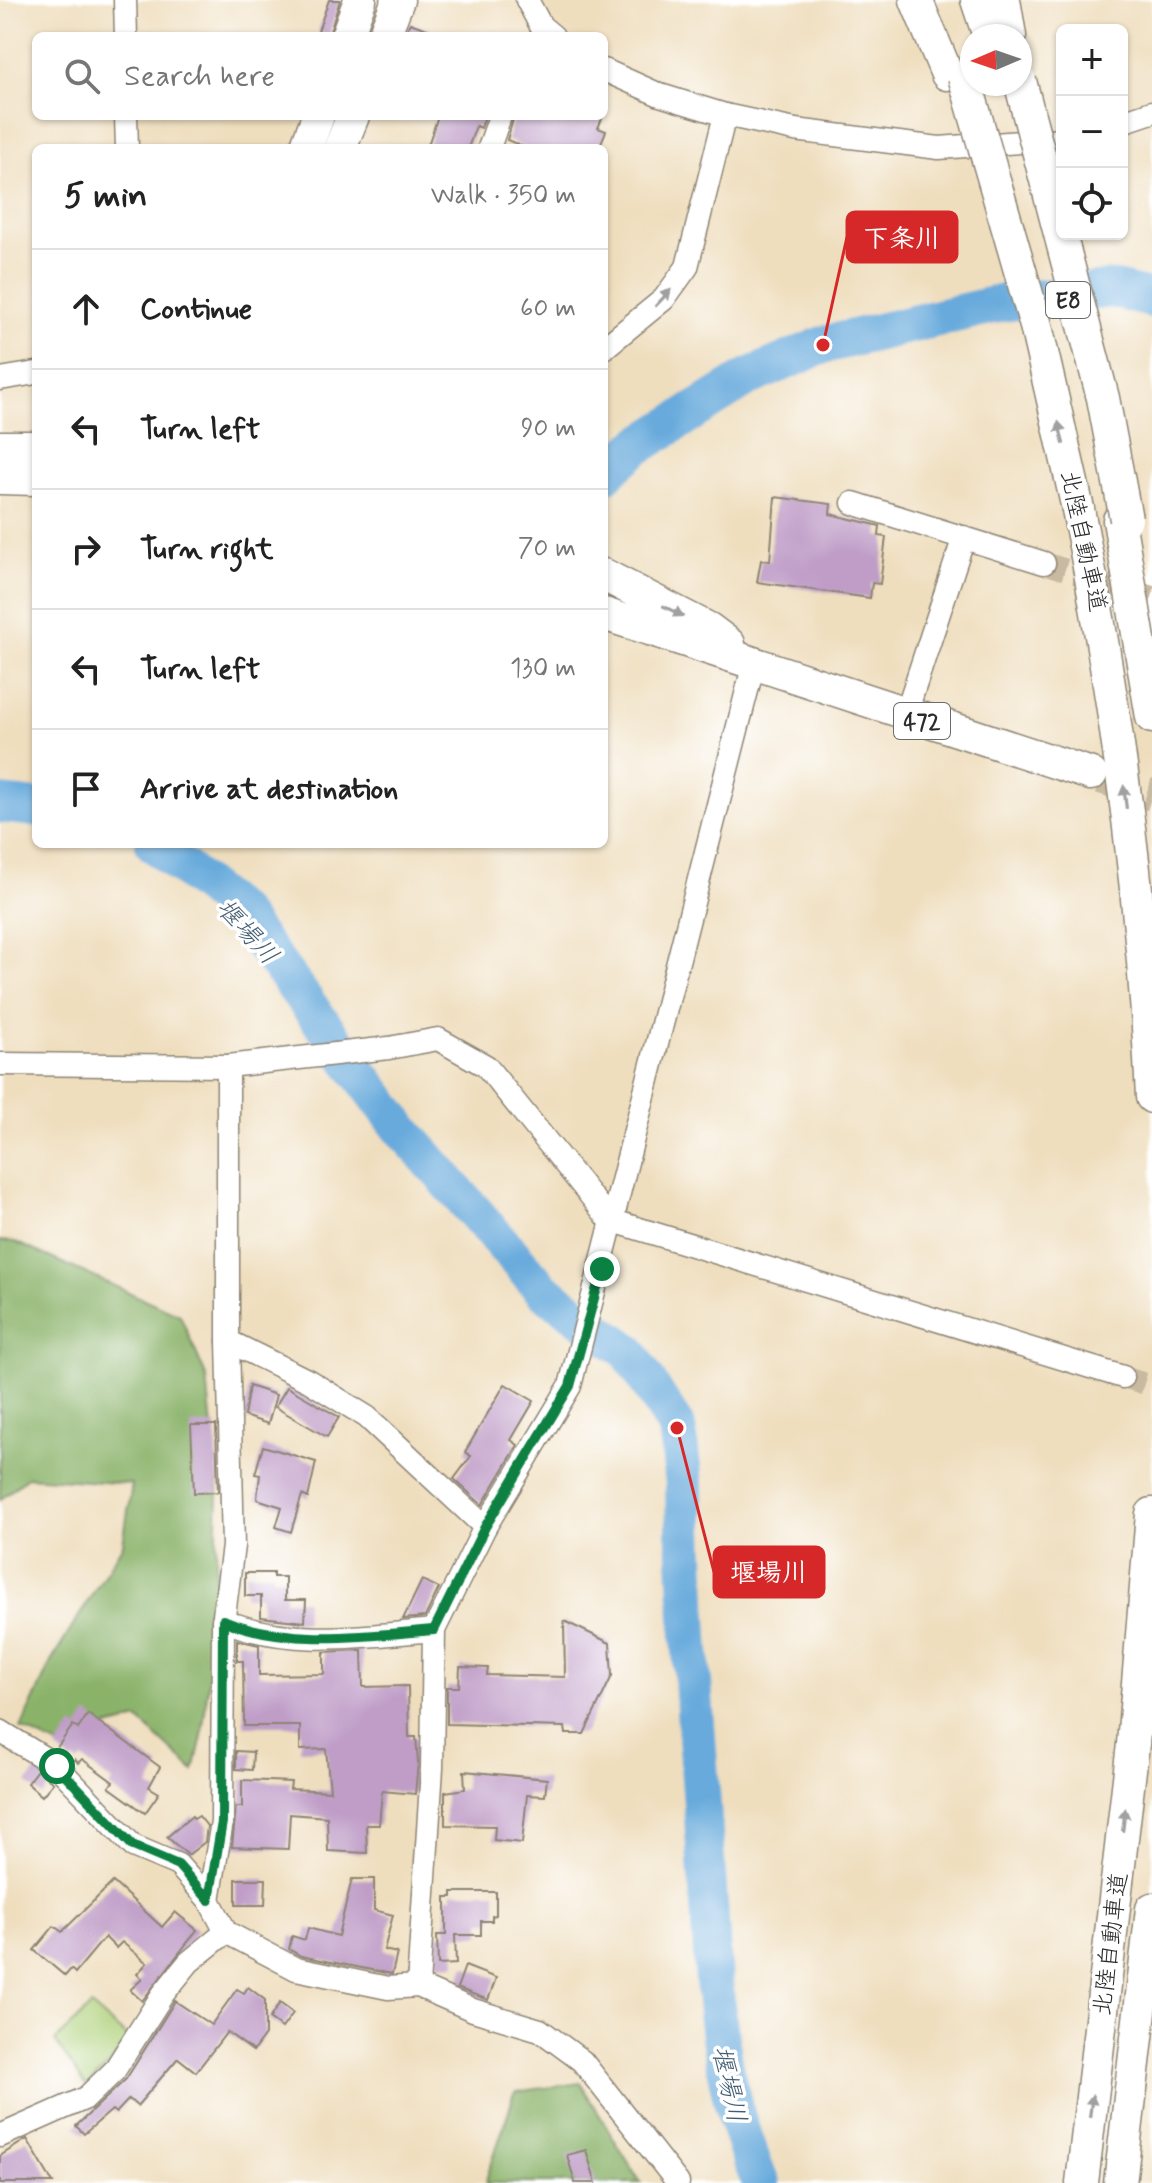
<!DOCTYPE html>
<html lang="en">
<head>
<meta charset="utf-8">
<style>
	body { margin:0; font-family:Mynerve,"Klee One",sans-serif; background:#f2f2f2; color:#222 }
	.controls { position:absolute; right:24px; top:24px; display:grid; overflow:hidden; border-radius:12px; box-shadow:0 2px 6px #0004 }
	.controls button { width:72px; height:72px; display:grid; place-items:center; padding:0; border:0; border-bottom:2px solid #e0e0e0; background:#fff; color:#222; font:40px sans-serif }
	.compass { position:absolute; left:960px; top:24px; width:72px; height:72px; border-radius:50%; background:#fff; box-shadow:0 2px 6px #0004; rotate:268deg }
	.stop { position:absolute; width:24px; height:24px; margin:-18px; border:6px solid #0b8043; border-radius:50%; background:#fff }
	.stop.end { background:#0b8043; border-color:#fff; box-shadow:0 2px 8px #0008 }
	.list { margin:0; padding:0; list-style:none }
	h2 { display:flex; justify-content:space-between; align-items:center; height:104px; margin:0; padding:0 32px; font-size:34px }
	h2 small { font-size:26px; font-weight:400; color:#767676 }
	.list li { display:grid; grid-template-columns:52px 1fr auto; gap:24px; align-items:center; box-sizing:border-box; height:120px; padding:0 32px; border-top:2px solid #e0e0e0 }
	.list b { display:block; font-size:30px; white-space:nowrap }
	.list em { font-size:26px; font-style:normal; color:#767676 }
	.icon { flex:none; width:44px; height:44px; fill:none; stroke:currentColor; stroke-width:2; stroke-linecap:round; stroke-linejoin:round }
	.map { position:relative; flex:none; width:1152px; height:2183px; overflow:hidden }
	.search { position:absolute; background:#fff; box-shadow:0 2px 6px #0004; left:32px; top:32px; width:576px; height:88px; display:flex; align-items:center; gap:20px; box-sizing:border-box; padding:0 28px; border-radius:12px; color:#767676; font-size:30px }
	.panel { position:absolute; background:#fff; box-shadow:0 2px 6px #0004; left:32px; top:144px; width:576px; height:704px; border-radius:12px }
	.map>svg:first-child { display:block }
</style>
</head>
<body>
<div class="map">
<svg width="1152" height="2183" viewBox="0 0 1152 2183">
	<rect width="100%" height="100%" fill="#fff"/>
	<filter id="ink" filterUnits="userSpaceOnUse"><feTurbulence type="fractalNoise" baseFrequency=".0125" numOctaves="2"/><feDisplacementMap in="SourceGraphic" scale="16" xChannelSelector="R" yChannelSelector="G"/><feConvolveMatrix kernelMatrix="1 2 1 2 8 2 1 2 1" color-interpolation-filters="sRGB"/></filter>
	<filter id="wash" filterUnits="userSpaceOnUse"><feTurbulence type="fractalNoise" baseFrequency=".006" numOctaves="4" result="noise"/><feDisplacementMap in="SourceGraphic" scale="32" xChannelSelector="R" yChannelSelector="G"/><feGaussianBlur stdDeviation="1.8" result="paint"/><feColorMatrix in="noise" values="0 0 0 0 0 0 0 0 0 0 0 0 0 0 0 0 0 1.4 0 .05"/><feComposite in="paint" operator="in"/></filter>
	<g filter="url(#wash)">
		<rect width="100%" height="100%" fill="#efdebe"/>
		<path fill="#aed079" stroke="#6c7e52" stroke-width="2" d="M 91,2006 L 128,2038 L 110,2064 L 86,2086 L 55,2041 Z"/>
		<g fill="#8ab269" stroke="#5a6e4a" stroke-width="2">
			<path d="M 0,1241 L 15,1242 L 180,1315 L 207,1378 L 218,1489 L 214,1633 L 202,1736 L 194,1771 L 138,1719 L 104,1728 L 75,1754 L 21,1728 L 51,1662 L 123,1544 L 132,1484 L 27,1477 L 0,1500 Z"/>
			<path d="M 580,2083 L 641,2183 L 485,2183 L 515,2092 Z"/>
		</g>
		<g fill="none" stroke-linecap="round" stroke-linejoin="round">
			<g stroke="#68aadc" stroke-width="38">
				<path d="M 604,475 L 635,448 L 749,377 L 823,345 L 1002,303 L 1111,289 L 1152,299"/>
				<path d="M 0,804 L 36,808"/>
				<path d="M 154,844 L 239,913 L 401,1128 L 542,1289 L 629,1352 L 677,1428 L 684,1484 C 686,1624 700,1764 709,1904 C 714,2000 720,2094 761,2183"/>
			</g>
		</g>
		<g id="blocks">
			<g fill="#bf9dc7">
				<path d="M 329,0 L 340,0 L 329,35 L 318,31 Z"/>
				<path d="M 410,23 L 441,34 L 440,36 L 404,36 Z"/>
				<path d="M 438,116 L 485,116 L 481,128 L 476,126 L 468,148 L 427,148 Z"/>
				<path d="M 514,116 L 603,116 L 598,128 L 606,131 L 599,148 L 526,148 L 507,140 Z"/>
				<path d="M 775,497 L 831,504 L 830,514 L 880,526 L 879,536 L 886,537 L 880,584 L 872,583 L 870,598 L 757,582 L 761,560 L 770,561 Z"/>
				<path d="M 505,1384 L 534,1401 L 511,1440 L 518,1445 L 482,1505 L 454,1479 L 471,1456 L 465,1452 Z"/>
				<path d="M 249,1386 L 276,1395 L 268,1424 L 244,1416 Z"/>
				<path d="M 287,1387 L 339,1417 L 327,1437 L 275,1407 Z"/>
				<path d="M 191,1425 L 216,1425 L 218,1492 L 194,1493 Z"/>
				<path d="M 263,1446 L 316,1462 L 308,1498 L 302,1495 L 291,1532 L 276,1527 L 282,1507 L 257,1499 L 260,1475 L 255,1474 Z"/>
				<path d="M 245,1573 L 273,1573 L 273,1577 L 285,1577 L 285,1600 L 306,1600 L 305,1622 L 261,1617 L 261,1596 L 245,1596 Z"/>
				<path d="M 422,1580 L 439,1588 L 425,1617 L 403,1619 Z"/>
				<path d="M 564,1621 L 610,1643 L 612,1676 L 584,1734 L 566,1734 L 565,1727 L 447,1724 L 447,1687 L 459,1687 L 460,1667 L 488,1668 L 487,1675 L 565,1677 Z"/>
				<path d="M 237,1640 L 259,1645 L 259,1675 L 324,1674 L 324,1652 L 362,1650 L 363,1687 L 408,1686 L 409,1737 L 416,1737 L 418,1763 L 415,1794 L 382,1791 L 379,1825 L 366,1825 L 367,1853 L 328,1851 L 327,1817 L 290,1814 L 288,1849 L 232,1847 L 236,1807 L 242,1807 L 242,1780 L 291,1782 L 290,1789 L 330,1791 L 326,1749 L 300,1750 L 300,1726 L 244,1726 L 243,1661 L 237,1661 Z"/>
				<path d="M 88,1714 L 160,1767 L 149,1787 L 159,1793 L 145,1813 L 109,1787 L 113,1782 L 82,1759 L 78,1763 L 75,1759 L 72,1762 L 56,1749 L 73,1725 L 78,1729 Z"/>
				<path d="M 236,1751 L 253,1752 L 252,1770 L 236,1769 Z"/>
				<path d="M 37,1770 L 53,1783 L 42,1796 L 27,1783 Z"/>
				<path d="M 464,1771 L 547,1779 L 545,1796 L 527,1795 L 522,1843 L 494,1840 L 495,1826 L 445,1825 L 445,1792 L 465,1789 Z"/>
				<path d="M 192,1816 L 194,1819 L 199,1816 L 207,1826 L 205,1842 L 188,1855 L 167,1837 Z"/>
				<path d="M 236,1879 L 266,1879 L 265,1905 L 236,1905 Z"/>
				<path d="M 352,1879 L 374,1879 L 374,1910 L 393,1915 L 384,1950 L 397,1953 L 392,1974 L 301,1956 L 289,1949 L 292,1936 L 305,1940 L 308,1928 L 338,1936 Z"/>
				<path d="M 113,1882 L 162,1927 L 175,1912 L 197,1930 L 142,2001 L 130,1990 L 142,1979 L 137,1974 L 147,1963 L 122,1942 L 116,1948 L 105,1937 L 75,1973 L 71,1969 L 65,1976 L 34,1950 L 54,1926 L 62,1932 Z"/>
				<path d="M 452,1892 L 496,1892 L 496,1915 L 492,1916 L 492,1921 L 481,1921 L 481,1935 L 455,1935 L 456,1964 L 438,1965 L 437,1935 L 446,1935 L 446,1897 L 452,1897 Z"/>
				<path d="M 465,1966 L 496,1978 L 488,2000 L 457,1988 Z"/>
				<path d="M 248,1987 L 265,2000 L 265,2035 L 253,2051 L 227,2032 L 196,2072 L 178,2058 L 137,2106 L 129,2099 L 116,2113 L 112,2110 L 84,2134 L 76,2126 L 126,2079 L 175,2001 L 211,2025 L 237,1989 L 244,1993 Z"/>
				<path d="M 280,2003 L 293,2013 L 282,2028 L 269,2019 Z"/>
				<path d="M 27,2139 L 53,2183 L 0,2183 L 0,2156 Z"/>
				<path d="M 586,2150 L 596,2183 L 575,2183 L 567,2155 Z"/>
			</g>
		</g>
	</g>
	<g filter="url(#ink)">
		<use href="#blocks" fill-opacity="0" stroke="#8d8474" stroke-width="2"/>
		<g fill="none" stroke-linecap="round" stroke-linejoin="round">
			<g stroke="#c8baa1" stroke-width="22" stroke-dasharray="22 11" stroke-linecap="butt">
				<path d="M 1044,563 L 1152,597"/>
				<path d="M 1123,1377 L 1152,1386"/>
			</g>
			<path stroke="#c8baa1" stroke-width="32" stroke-dasharray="32 16" stroke-linecap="butt" d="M 1101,778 L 1152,795"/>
			<g stroke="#8d8474" stroke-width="25">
				<g id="minor">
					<path d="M 125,0 L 126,36"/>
					<path d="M 527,0 L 541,26 L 553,36"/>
					<path d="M 604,70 L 660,95 L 725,115 L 795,130 L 939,148 L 1062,139"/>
					<path d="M 126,116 L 127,148"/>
					<path d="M 1122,122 L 1152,112"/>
					<path d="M 489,148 L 500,116"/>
					<path d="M 604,348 L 664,299 L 687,267 L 725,115"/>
					<path d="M 0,379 L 36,373"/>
					<path d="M 853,503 L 1044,563"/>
					<path d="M 905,716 L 964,537"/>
					<path d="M 0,1064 L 228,1066 L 389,1048 L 438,1039 L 486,1066 L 610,1220 L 1123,1377"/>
					<path d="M 228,1066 L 228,1341 L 309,1381 L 367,1417 L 485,1527"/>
					<path d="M 223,1620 C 289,1648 365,1636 434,1630"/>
					<path d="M 0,1731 L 57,1766 L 133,1846 L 178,1865 L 209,1900 L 226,1932 L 296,1969 L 388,1988 L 418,1986 L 473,2010 L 540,2030 L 582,2061 L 678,2183"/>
					<path d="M 209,1900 L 222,1822 L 223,1623 L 233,1546 L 228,1341"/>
					<path d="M 418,1986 L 432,1768 L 434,1630 L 485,1527 L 570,1386 L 754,663"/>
					<path d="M 0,2136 L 86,2098 L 114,2071 L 163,1994 L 189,1962 L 226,1932"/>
				</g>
			</g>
			<g stroke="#8d8474" stroke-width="35">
				<g id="highway">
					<path d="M 916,0 L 947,74"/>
					<path d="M 977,0 L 989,36"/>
					<path d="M 1004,0 L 1010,36"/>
					<path d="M 347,36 L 360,0"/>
					<path d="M 384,36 L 398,0"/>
					<path d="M 306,148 L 318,116"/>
					<path d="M 340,148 L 353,116"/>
					<path d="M 0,447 L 36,447"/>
					<path d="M 0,478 L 36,479"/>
					<path d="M 1078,509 C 1116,703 1143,900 1152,1097"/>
					<path d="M 1119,520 L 1152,717"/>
					<path d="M 604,575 L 709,629 L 729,644"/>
					<path d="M 604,614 L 1091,774"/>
					<path d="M 1082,2183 L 1133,1744 L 1152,1514"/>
					<path d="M 1120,2183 L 1152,1909"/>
				</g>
			</g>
			<use href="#minor" stroke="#fff" stroke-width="22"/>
			<use href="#highway" stroke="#fff" stroke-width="32"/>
			<g stroke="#8d8474" stroke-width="35" stroke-linecap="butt">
				<g id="highway-bridge">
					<path d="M 964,76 L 1036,326 L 1078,509"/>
					<path d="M 1020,81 L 1103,398 L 1126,519"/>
				</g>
			</g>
			<use href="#highway-bridge" stroke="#fff" stroke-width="32"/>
		</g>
		<defs><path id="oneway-solid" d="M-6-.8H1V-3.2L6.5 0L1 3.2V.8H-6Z" transform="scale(2)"/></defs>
		<g fill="#a0a0a0">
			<use href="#oneway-solid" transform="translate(663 298) rotate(-47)"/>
			<use href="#oneway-solid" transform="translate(1061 433) rotate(-103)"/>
			<use href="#oneway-solid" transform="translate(673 611) rotate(27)"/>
			<use href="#oneway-solid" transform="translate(1125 797) rotate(-97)"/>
			<use href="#oneway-solid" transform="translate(1124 1820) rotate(-83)"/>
			<use href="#oneway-solid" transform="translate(1091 2106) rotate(-83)"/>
		</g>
	</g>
	<g fill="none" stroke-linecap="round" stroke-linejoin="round" filter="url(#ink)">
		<path stroke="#0b8043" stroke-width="10" d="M 57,1766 L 133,1846 L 178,1865 L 209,1900 L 222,1822 L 223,1620 C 289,1647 365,1636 434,1630 L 485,1527 L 570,1386 L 602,1269"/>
	</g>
	<g text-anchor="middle" stroke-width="7" stroke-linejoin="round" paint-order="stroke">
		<g fill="#fff" stroke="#6b6b6b" stroke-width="2">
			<rect x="1046" y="282" width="44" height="36" rx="6"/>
			<rect x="894" y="703" width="56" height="36" rx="6"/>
		</g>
		<g font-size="22" font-weight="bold" fill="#2b2b2b">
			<text x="1068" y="308">E8</text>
			<text x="922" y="729">472</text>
		</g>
		<g font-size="24" fill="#2b2b2b" stroke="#fff">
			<text transform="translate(1084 541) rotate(78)" y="8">北陸自動車道</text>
			<text transform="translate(1110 1944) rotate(-83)" y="8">北陸自動車道</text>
		</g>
		<g font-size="26" font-style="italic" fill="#435e72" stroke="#fff">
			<text transform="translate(248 931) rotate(48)" y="9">堰場川</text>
			<text transform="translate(730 2084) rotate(78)" y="9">堰場川</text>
		</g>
	</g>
	<path fill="none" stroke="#d62828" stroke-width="3" d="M823 345L847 237M677 1428L714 1572"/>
	<g fill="#d62828" stroke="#fff" stroke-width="3">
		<circle cx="823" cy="345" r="8"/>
		<circle cx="677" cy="1428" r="8"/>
	</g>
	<g fill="#d62828" stroke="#d62828" stroke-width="3">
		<rect x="847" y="212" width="110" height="50" rx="8"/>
		<rect x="714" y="1547" width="110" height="50" rx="8"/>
	</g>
	<g font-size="26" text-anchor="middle" font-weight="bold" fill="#fff">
		<text x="902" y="247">下条川</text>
		<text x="769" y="1581">堰場川</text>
	</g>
</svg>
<div class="controls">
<button>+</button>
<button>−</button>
<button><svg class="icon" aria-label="locate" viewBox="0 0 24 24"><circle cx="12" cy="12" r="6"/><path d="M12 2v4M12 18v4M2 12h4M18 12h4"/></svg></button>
</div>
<svg class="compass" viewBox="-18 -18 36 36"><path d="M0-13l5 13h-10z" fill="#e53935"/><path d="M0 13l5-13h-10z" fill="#767676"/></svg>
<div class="stop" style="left:57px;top:1766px"></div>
<div class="stop end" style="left:602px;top:1269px"></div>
<div class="search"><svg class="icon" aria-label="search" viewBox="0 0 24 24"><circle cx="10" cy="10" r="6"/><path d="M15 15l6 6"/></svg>Search here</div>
<section class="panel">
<h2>5 min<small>Walk · 350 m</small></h2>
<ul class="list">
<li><svg class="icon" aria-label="ahead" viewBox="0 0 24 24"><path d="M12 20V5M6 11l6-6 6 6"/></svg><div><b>Continue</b></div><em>60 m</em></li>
<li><svg class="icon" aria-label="left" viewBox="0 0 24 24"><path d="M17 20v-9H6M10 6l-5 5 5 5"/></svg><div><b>Turn left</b></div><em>90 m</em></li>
<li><svg class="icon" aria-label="right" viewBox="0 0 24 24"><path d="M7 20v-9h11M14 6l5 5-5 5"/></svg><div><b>Turn right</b></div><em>70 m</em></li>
<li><svg class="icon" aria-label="left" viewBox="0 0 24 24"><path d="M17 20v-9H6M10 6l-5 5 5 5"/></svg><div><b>Turn left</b></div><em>130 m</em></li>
<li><svg class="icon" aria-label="arrive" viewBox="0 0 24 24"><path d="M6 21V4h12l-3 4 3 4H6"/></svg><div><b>Arrive at destination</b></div></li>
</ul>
</section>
</div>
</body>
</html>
